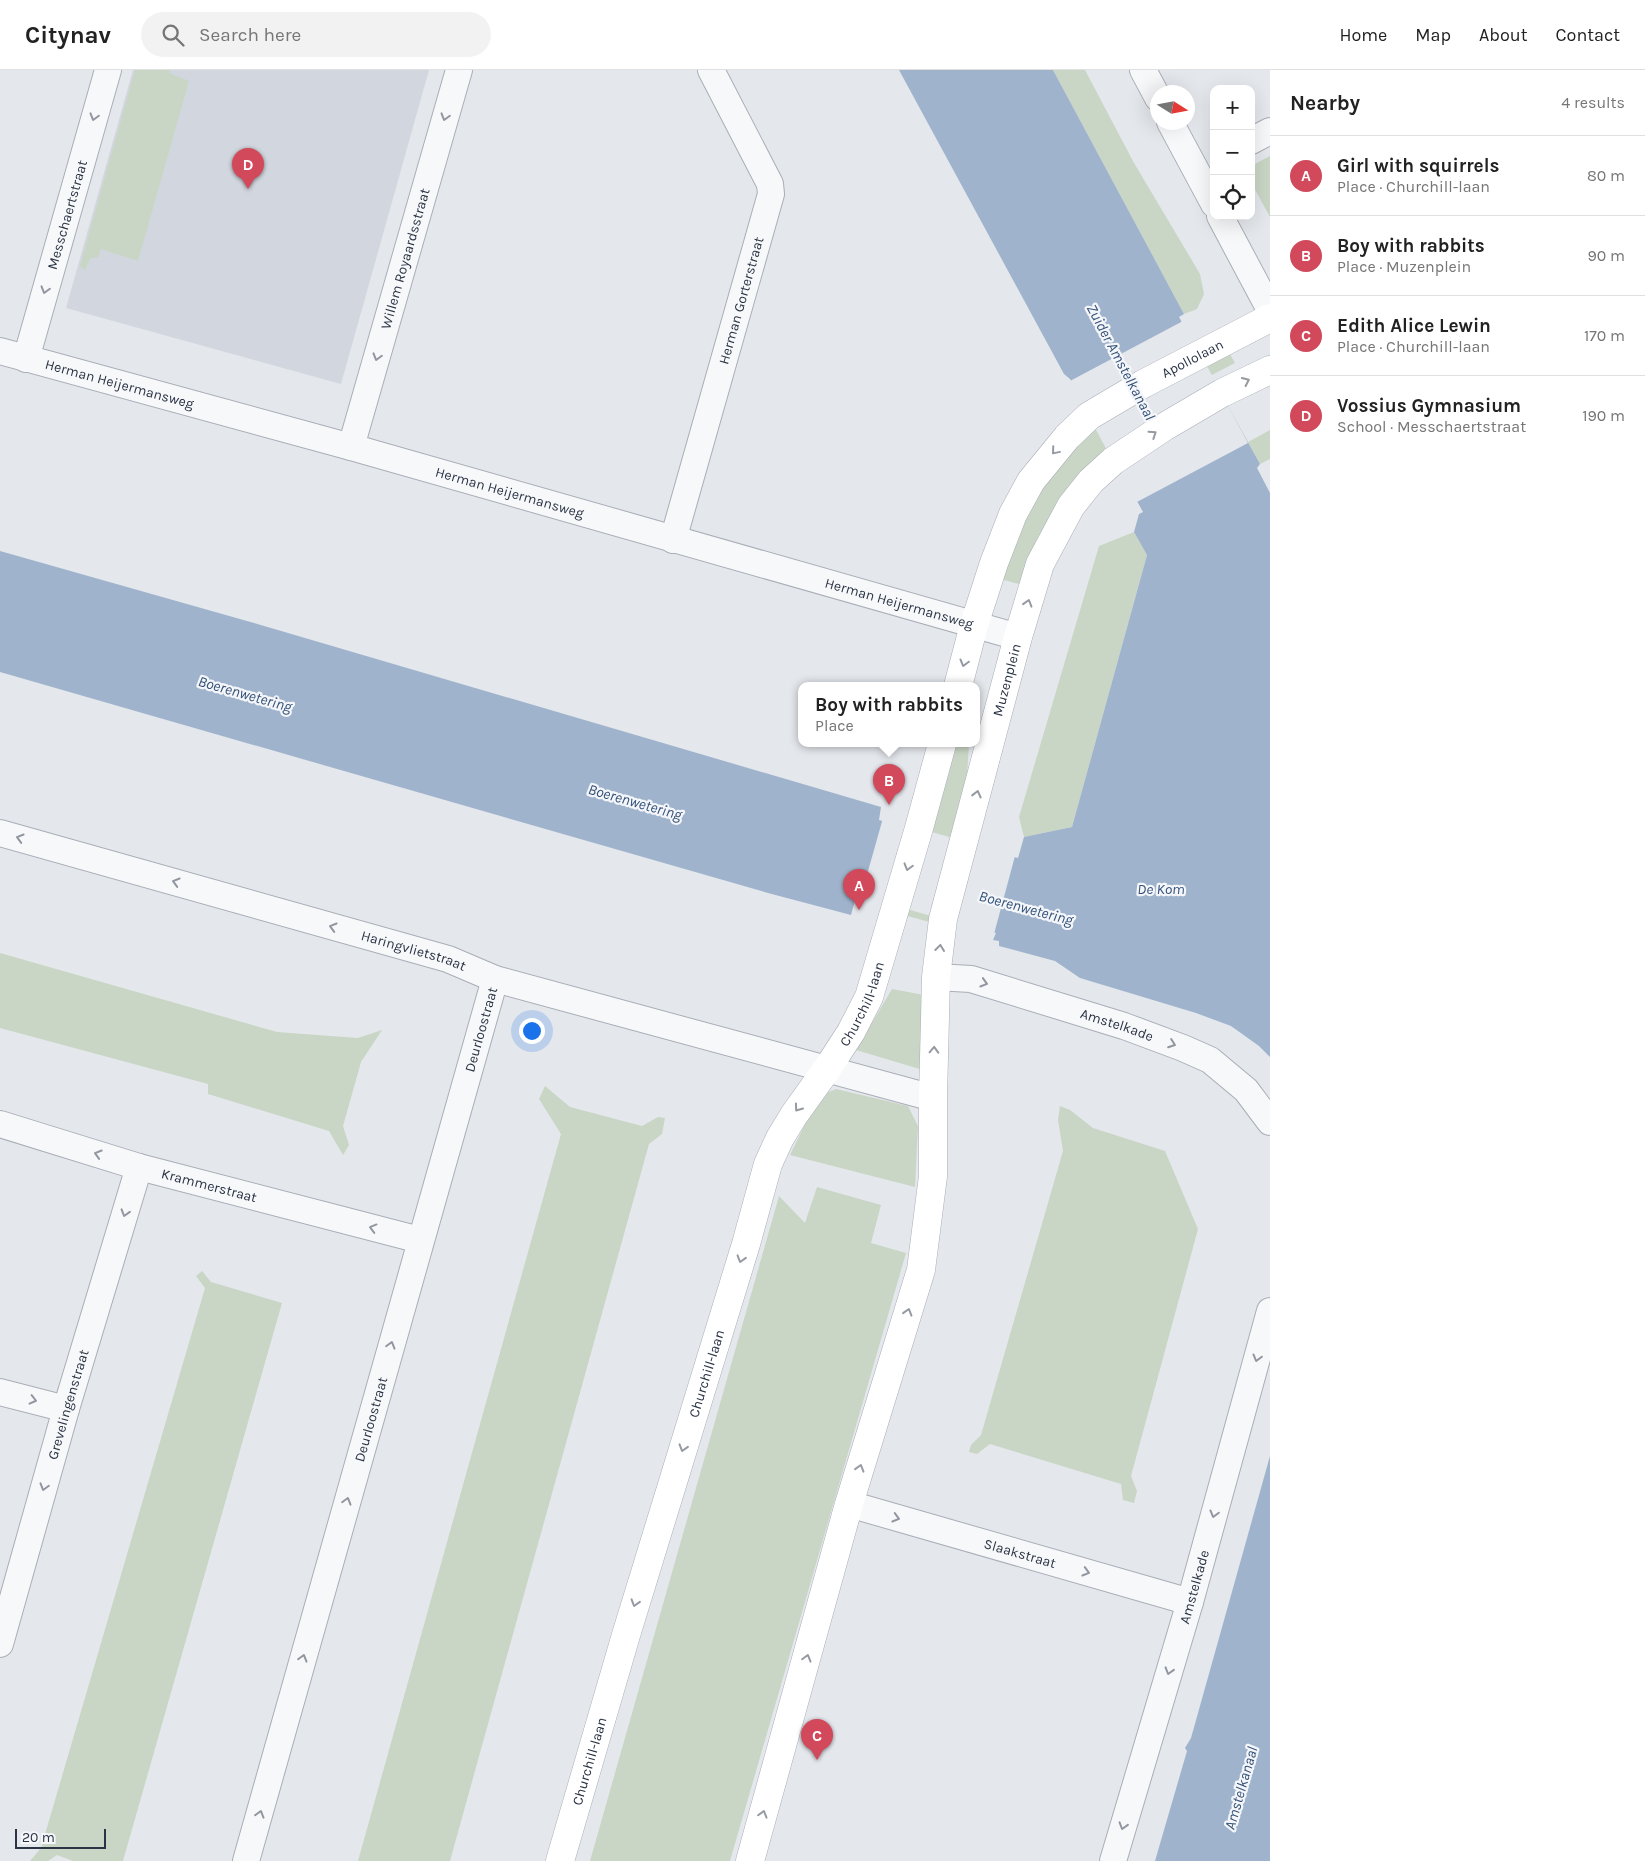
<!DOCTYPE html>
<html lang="en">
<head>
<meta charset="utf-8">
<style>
	body { margin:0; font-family:Karla,sans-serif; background:#f2f2f2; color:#222 }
	.controls { position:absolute; right:15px; top:15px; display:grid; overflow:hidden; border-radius:10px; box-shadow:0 5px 20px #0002 }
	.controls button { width:45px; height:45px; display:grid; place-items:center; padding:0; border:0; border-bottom:1px solid #e0e0e0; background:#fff; color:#222; font:25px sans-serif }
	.compass { position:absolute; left:1150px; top:15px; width:45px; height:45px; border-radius:50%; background:#fff; box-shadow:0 5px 20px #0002; rotate:101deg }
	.scale { position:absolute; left:15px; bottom:12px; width:91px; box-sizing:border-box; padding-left:5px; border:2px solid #2b3445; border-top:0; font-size:14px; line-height:18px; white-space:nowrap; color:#2b3445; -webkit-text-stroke:4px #f4f6f9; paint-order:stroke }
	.you { position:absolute; left:531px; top:960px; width:18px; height:18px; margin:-12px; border:4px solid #fff; border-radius:50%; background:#1a73e8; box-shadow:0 0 0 8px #1a73e833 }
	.badge { display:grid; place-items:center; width:32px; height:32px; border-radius:50%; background:#d1495b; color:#fff; font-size:16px; font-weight:700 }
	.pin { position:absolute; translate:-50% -41px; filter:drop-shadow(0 1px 2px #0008) }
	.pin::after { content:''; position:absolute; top:26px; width:18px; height:15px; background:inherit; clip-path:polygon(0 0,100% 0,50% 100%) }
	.popup { position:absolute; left:798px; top:612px; width:182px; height:65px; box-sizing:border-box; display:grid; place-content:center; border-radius:10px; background:#fff; filter:drop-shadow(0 1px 4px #0005); font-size:16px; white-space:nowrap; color:#767676 }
	.popup b { font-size:19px; color:#222 }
	.popup::after { content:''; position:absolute; left:50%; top:100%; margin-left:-10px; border:10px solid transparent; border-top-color:#fff }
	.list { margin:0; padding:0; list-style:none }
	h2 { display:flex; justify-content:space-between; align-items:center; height:65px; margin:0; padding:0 20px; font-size:21px }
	h2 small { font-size:16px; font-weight:400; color:#767676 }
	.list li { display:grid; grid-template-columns:32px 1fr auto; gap:15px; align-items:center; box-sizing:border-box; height:80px; padding:0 20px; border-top:1px solid #e0e0e0 }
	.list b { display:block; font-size:19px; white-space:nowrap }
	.list p { margin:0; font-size:16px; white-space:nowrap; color:#767676 }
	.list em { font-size:16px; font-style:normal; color:#767676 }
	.icon { flex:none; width:28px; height:28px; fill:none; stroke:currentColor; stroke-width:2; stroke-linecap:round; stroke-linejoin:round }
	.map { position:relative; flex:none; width:1270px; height:1791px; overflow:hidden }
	header { display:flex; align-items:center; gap:30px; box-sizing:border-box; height:70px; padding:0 25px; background:#fff; border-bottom:1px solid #e0e0e0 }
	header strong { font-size:24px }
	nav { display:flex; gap:28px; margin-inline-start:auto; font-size:18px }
	.search { width:350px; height:45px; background:#f2f2f2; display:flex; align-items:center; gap:12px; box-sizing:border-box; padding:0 18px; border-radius:28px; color:#767676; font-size:19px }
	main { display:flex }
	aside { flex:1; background:#fff }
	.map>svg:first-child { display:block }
</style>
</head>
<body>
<header>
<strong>Citynav</strong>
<div class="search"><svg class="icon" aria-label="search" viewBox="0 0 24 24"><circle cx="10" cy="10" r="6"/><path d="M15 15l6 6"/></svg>Search here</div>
<nav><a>Home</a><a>Map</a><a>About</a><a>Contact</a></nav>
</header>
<main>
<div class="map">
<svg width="1270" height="1791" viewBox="0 0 1270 1791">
	<rect width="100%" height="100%" fill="#e4e7ec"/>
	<path fill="#d2d6de" d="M 133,0 L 429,0 L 341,314 L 66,238 Z"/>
	<g fill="#c9d6c5">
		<path d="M 135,0 L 170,0 L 169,3 L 189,11 L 138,191 L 101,179 L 98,187 L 90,189 L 85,200 L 80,196 Z"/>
		<path d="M 1053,0 L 1085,0 L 1134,93 L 1200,204 L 1204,224 L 1197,239 L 1184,244 Z"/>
		<path d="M 1270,86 L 1270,147 L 1251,112 L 1251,96 Z"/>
		<path d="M 1227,279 L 1235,293 L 1179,322 L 1023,515 L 1000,509 L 1024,449 L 1045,414 L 1076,373 L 1110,344 Z"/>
		<path d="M 1270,360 L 1270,389 L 1260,394 L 1248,372 Z"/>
		<path d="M 1134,462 L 1147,485 L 1072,757 L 1024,767 L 1019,747 L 1099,476 Z"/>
		<path d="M 954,674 L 969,674 L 965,740 L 933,853 L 904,845 Z"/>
		<path d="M 0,883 L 277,962 L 358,968 L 382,960 L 361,992 L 343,1056 L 349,1075 L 343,1085 L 329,1061 L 208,1024 L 208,1014 L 0,958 Z"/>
		<path d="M 892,919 L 924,925 L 923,1000 L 856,980 Z"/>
		<path d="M 545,1016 L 570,1037 L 642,1056 L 658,1047 L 665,1048 L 662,1064 L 649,1074 L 450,1791 L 358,1791 L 561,1064 L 539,1029 Z"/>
		<path d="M 836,1019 L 908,1036 L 918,1056 L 915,1117 L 790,1085 L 819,1026 Z"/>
		<path d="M 1060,1036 L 1070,1040 L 1093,1058 L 1165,1081 L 1198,1159 L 1131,1406 L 1137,1421 L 1134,1433 L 1123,1430 L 1121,1414 L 990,1374 L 977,1384 L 969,1382 L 971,1375 L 981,1365 L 1063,1081 L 1058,1050 Z"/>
		<path d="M 817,1117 L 881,1135 L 871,1173 L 906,1183 L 730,1791 L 590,1791 L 779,1126 L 805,1153 Z"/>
		<path d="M 202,1201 L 211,1212 L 282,1233 L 123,1791 L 73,1791 L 57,1785 L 48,1791 L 30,1791 L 41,1778 L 205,1218 L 196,1206 Z"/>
	</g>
	<g fill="#9fb4cc">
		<path d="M 899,0 L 1053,0 L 1184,244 L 1179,247 L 1260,394 L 1257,398 L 1270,423 L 1270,987 L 1259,976 L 1231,956 L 1196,943 L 1080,908 L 1055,891 L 999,876 L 999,871 L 993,870 L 996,863 L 857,823 L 851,845 L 768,823 L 0,602 L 0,481 L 254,553 L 881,737 L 879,750 L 1018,788 L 1024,767 L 1072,757 L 1147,485 L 1134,462 L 1139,444 L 1143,442 L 1070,309 L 1064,304 Z"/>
		<path d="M 1270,1386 L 1270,1791 L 1155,1791 L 1187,1681 L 1185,1678 L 1191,1668 Z"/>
	</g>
	<g fill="#e4e7ec">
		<path d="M 1183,251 L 1248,373 L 1135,433 L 1070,311 Z"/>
		<path d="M 883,748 L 1015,786 L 994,864 L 861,826 Z"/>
	</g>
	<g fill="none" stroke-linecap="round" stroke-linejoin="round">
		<g stroke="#a9aeb7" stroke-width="28">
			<g id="street">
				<path d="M 1143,0 L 1158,28"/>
				<path d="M 1170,52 L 1214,134"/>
				<path d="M 1251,71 L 1270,61"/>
				<path d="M 1220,146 L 1270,240"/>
				<path id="s1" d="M 0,281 L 351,377 L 1018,567"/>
				<path id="s2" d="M 26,289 L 108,0"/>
				<path id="s3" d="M 351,377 L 459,0"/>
				<path id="s4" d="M 673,470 L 771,124 L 770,114 L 711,0"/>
				<path id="s5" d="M 0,763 L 448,889 L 495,909 L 933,1028"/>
				<path id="s6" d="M 936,907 L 971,909 L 1124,956 L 1183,978 L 1210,990 L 1246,1020 L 1270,1052"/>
				<path id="s7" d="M 0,1054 L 139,1097 L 420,1170"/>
				<path d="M 0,1322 L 66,1339"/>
				<path id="s8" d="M 849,1434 L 1190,1532"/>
				<path id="s9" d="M 0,1574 L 66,1339 L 139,1097"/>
				<path id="s10" d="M 246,1791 L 495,909"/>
				<path id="s11" d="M 1113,1791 L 1190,1532 L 1270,1241"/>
			</g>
		</g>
		<g stroke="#a9aeb7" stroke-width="29">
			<g id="secondary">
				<path id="s12" d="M 958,616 L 974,555 L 994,493 L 1013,444 L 1031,411 L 1067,367 L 1089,346 L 1143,314 L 1270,248"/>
				<path id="s13" d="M 560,1791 L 626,1565 L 746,1174 L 768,1094 L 780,1068 L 794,1045 L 827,999 L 851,962 L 869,927 L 919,758 L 942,674"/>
				<path id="s14" d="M 750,1791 L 849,1434 L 921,1200 L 933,1106 L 933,1028 L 936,907 L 943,849 L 1018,567 L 1040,494 L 1071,436 L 1091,411 L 1113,391 L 1164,357 L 1222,323 L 1270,300"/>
			</g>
		</g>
		<use href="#street" stroke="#f7f8fa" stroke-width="26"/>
		<use href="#secondary" stroke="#fff" stroke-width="28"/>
	</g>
	<defs><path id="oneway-chevron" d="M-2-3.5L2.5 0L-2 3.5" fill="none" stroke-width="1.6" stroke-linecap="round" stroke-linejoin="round" transform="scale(1.25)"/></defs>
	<g stroke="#9196a0">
		<use href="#oneway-chevron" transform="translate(94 47) rotate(106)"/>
		<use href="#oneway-chevron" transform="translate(445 47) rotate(106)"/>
		<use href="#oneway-chevron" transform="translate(45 220) rotate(106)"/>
		<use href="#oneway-chevron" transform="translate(377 287) rotate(106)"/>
		<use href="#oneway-chevron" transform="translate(20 768) rotate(-164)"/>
		<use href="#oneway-chevron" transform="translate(176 812) rotate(-164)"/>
		<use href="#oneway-chevron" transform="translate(333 857) rotate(-164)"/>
		<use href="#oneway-chevron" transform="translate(984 913) rotate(17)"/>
		<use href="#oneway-chevron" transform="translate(1172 974) rotate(20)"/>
		<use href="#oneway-chevron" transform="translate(98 1084) rotate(-163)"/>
		<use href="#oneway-chevron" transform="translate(125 1143) rotate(107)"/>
		<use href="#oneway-chevron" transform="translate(373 1158) rotate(-165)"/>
		<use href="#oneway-chevron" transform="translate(391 1275) rotate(-74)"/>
		<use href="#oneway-chevron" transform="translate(1257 1288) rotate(105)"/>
		<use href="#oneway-chevron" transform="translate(33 1330) rotate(14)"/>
		<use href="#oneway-chevron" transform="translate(44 1417) rotate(106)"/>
		<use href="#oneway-chevron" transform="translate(347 1431) rotate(-74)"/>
		<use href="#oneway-chevron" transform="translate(1214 1444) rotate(105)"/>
		<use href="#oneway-chevron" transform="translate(896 1448) rotate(16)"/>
		<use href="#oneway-chevron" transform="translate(1086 1502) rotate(16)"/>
		<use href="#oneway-chevron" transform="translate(303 1588) rotate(-74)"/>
		<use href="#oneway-chevron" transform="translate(1169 1601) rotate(107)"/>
		<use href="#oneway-chevron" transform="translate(260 1744) rotate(-74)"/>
		<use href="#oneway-chevron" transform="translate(1123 1756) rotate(107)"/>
	</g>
	<g stroke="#959aa2">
		<use href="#oneway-chevron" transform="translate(1246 311) rotate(-25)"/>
		<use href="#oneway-chevron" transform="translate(1153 364) rotate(-34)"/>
		<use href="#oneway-chevron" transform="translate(1055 381) rotate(130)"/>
		<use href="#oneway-chevron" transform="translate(1028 533) rotate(-73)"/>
		<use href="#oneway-chevron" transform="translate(964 593) rotate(105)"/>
		<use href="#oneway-chevron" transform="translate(977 724) rotate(-76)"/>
		<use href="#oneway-chevron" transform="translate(908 797) rotate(106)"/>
		<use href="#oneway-chevron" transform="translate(940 878) rotate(-83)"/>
		<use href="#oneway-chevron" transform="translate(934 980) rotate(-88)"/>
		<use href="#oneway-chevron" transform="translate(798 1038) rotate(126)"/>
		<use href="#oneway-chevron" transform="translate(741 1189) rotate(107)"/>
		<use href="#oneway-chevron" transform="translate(908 1242) rotate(-73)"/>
		<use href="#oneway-chevron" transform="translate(683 1378) rotate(107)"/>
		<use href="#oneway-chevron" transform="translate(860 1398) rotate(-73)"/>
		<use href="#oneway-chevron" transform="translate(635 1533) rotate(107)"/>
		<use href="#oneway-chevron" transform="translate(807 1588) rotate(-74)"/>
		<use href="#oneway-chevron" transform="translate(763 1744) rotate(-74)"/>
	</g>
	<g text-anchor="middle" stroke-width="4.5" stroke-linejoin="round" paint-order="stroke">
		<g font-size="14" fill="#2b3445" stroke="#f4f6f9">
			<text dy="5" stroke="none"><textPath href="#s2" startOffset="150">Messchaertstraat</textPath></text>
			<text dy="5" stroke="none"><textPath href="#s3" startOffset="196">Willem Royaardsstraat</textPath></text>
			<text dy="5" stroke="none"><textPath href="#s4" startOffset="249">Herman Gorterstraat</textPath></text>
			<text dy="5" stroke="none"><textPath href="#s12" startOffset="424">Apollolaan</textPath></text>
			<text dy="5" stroke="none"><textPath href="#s1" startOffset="124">Herman Heijermansweg</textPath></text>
			<text dy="5" stroke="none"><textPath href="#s1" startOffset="529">Herman Heijermansweg</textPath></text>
			<text dy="5" stroke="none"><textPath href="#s1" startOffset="934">Herman Heijermansweg</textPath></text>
			<text dy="5" stroke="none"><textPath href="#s14" startOffset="1215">Muzenplein</textPath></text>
			<text dy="5" stroke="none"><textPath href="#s5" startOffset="430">Haringvlietstraat</textPath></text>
			<text dy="5" stroke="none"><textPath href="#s13" startOffset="914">Churchill-laan</textPath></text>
			<text dy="5" stroke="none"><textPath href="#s6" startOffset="188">Amstelkade</textPath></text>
			<text dy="5" stroke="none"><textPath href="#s10" startOffset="864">Deurloostraat</textPath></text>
			<text dy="5" stroke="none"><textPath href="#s7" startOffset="218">Krammerstraat</textPath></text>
			<text dy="5" stroke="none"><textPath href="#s13" startOffset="509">Churchill-laan</textPath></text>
			<text dy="5" stroke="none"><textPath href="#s9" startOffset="249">Grevelingenstraat</textPath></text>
			<text dy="5" stroke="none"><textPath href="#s10" startOffset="459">Deurloostraat</textPath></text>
			<text dy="5" stroke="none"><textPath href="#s8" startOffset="178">Slaakstraat</textPath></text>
			<text dy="5" stroke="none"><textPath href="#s11" startOffset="286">Amstelkade</textPath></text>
			<text dy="5" stroke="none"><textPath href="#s13" startOffset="104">Churchill-laan</textPath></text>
		</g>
		<g font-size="15" font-style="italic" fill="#34527a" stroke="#f4f6f9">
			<text transform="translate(1121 292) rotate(62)" y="5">Zuider Amstelkanaal</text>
			<text transform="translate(245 624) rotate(16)" y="5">Boerenwetering</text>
			<text transform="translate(635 732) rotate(16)" y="5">Boerenwetering</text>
			<text x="1161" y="824">De Kom</text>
			<text transform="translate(1026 838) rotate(15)" y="5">Boerenwetering</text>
			<text transform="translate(1241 1718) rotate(-74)" y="5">Amstelkanaal</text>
		</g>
	</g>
</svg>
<div class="controls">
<button>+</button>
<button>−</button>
<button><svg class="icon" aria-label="locate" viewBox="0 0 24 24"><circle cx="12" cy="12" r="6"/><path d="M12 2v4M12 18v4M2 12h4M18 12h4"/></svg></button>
</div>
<svg class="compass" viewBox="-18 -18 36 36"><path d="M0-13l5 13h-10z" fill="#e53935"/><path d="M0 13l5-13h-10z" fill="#767676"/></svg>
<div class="scale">20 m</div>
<div class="you"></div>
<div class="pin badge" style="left:859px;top:840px">A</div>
<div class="pin badge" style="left:889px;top:735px">B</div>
<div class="popup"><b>Boy with rabbits</b>Place</div>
<div class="pin badge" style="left:817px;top:1690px">C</div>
<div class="pin badge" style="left:248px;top:119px">D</div>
</div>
<aside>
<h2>Nearby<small>4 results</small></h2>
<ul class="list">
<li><span class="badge">A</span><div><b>Girl with squirrels</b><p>Place · Churchill-laan</p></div><em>80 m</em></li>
<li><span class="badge">B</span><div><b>Boy with rabbits</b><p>Place · Muzenplein</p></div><em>90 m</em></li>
<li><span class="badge">C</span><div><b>Edith Alice Lewin</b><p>Place · Churchill-laan</p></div><em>170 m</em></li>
<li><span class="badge">D</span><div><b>Vossius Gymnasium</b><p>School · Messchaertstraat</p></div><em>190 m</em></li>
</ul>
</aside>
</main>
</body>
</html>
